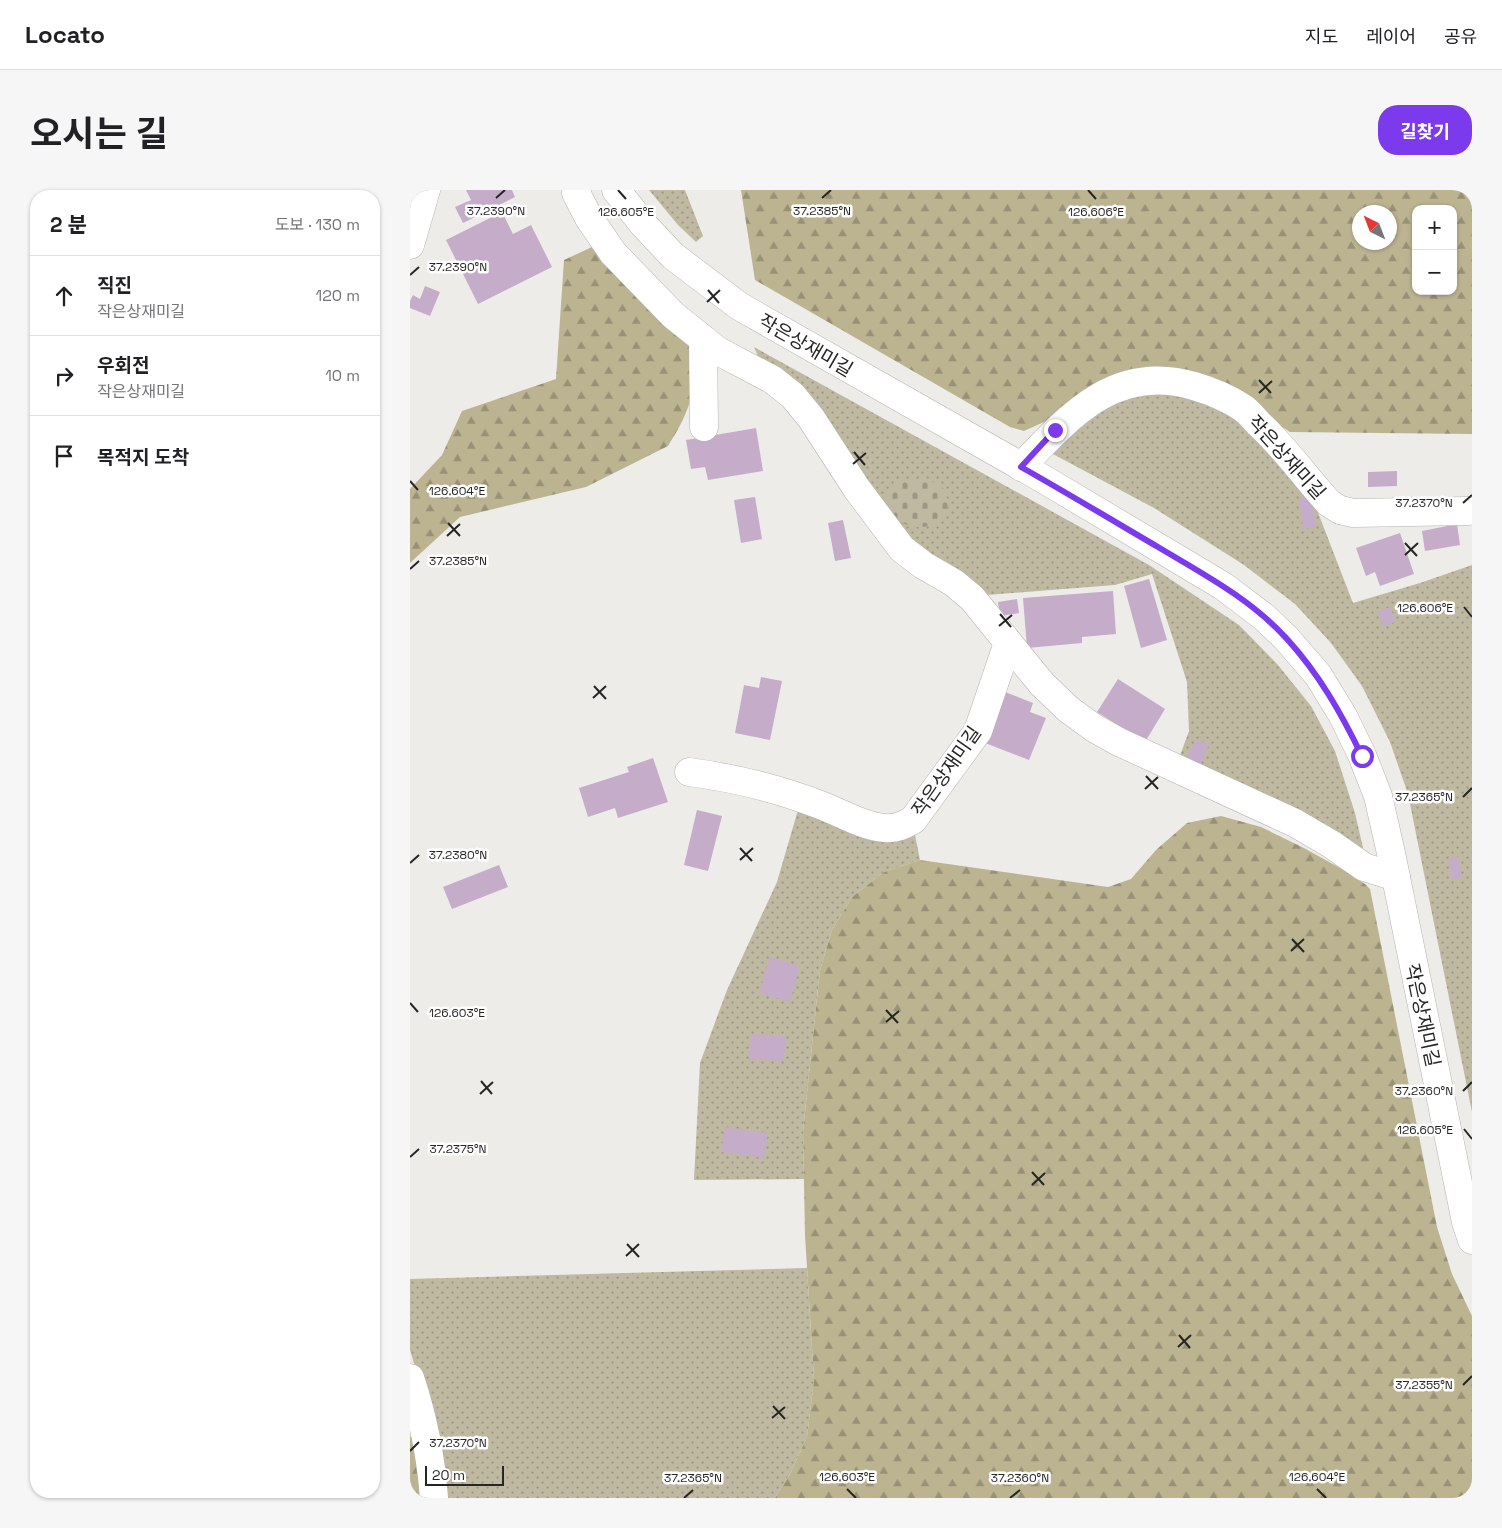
<!DOCTYPE html>
<html lang="ko">
<head>
<meta charset="utf-8">
<style>
	body { margin:0; font-family:"Space Grotesk","Noto Sans KR",sans-serif; background:#f6f6f6; color:#202124 }
	.controls { position:absolute; right:15px; top:15px; display:grid; overflow:hidden; border-radius:10px; box-shadow:0 1px 4px #0004 }
	.controls button { width:45px; height:45px; display:grid; place-items:center; padding:0; border:0; border-bottom:1px solid #e0e0e0; background:#fff; color:#202124; font:25px sans-serif }
	.compass { position:absolute; left:942px; top:15px; width:45px; height:45px; border-radius:50%; background:#fff; box-shadow:0 1px 4px #0004; rotate:318deg }
	.scale { position:absolute; left:15px; bottom:12px; width:79px; box-sizing:border-box; padding-left:5px; border:2px solid #252524; border-top:0; font-size:14px; line-height:18px; white-space:nowrap; color:#252524; -webkit-text-stroke:4px #fff; paint-order:stroke }
	.stop { position:absolute; width:15px; height:15px; margin:-11px; border:4px solid #7c3aed; border-radius:50%; background:#fff }
	.stop.end { background:#7c3aed; border-color:#fff; box-shadow:0 1px 5px #0008 }
	.list { margin:0; padding:0; list-style:none }
	h2 { display:flex; justify-content:space-between; align-items:center; height:65px; margin:0; padding:0 20px; font-size:21px }
	h2 small { font-size:16px; font-weight:400; color:#757577 }
	.list li { display:grid; grid-template-columns:32px 1fr auto; gap:15px; align-items:center; box-sizing:border-box; height:80px; padding:0 20px; border-top:1px solid #e0e0e0 }
	.list b { display:block; font-size:19px; white-space:nowrap }
	.list p { margin:0; font-size:16px; white-space:nowrap; color:#757577 }
	.list em { font-size:16px; font-style:normal; color:#757577 }
	.icon { flex:none; width:28px; height:28px; fill:none; stroke:currentColor; stroke-width:2; stroke-linecap:round; stroke-linejoin:round }
	.map { position:relative; flex:none; width:1062px; height:1308px; overflow:hidden; border-radius:20px }
	header { display:flex; align-items:center; gap:30px; box-sizing:border-box; height:70px; padding:0 25px; background:#fff; border-bottom:1px solid #e0e0e0 }
	header strong { font-size:24px }
	nav { display:flex; gap:28px; margin-inline-start:auto; font-size:18px }
	.intro { display:flex; align-items:center; justify-content:space-between; box-sizing:border-box; height:120px; padding:0 30px }
	h1 { margin:0; font-size:35px }
	.button { padding:12px 22px; border-radius:20px; background:#7c3aed; color:#fff; font-size:18px; font-weight:700 }
	main { display:flex; gap:30px; padding:0 30px }
	aside { flex:1; background:#fff; border-radius:20px; box-shadow:0 1px 4px #0004 }
	.map>svg:first-child { display:block }
</style>
</head>
<body>
<header>
<strong>Locato</strong>
<nav><a>지도</a><a>레이어</a><a>공유</a></nav>
</header>
<div class="intro"><h1>오시는 길</h1><a class="button">길찾기</a></div>
<main>
<aside>
<h2>2 분<small>도보 · 130 m</small></h2>
<ul class="list">
<li><svg class="icon" aria-label="ahead" viewBox="0 0 24 24"><path d="M12 20V5M6 11l6-6 6 6"/></svg><div><b>직진</b><p>작은상재미길</p></div><em>120 m</em></li>
<li><svg class="icon" aria-label="right" viewBox="0 0 24 24"><path d="M7 20v-9h11M14 6l5 5-5 5"/></svg><div><b>우회전</b><p>작은상재미길</p></div><em>10 m</em></li>
<li><svg class="icon" aria-label="arrive" viewBox="0 0 24 24"><path d="M6 21V4h12l-3 4 3 4H6"/></svg><div><b>목적지 도착</b></div></li>
</ul>
</aside>
<div class="map">
<svg width="1062" height="1308" viewBox="0 0 1062 1308">
	<defs>
		<pattern id="grass-dots" width="8" height="8" patternUnits="userSpaceOnUse" patternTransform="scale(1.25)"><rect width="8" height="8" fill="#c0b9a1"/><path d="M2 2h.1M6 6h.1" fill="none" stroke="#9c9683" stroke-width="1.8" stroke-linecap="round"/></pattern>
		<pattern id="forest-firs" width="22" height="20" patternUnits="userSpaceOnUse" patternTransform="scale(1.25)"><rect width="22" height="20" fill="#bcb391"/><path d="M5 1l3.5 6h-7zM16 11l3.5 6h-7z" fill="#999176"/></pattern>
		<pattern id="cemetery-stones" width="16" height="16" patternUnits="userSpaceOnUse" patternTransform="scale(1.25)"><rect width="16" height="16" fill="#c0b9a1"/><path d="M2 7V4a2 2 0 0 1 4 0v3zM10 15v-3a2 2 0 0 1 4 0v3z" fill="#9c9683"/></pattern>
	</defs>
	<rect width="100%" height="100%" fill="#edece9"/>
	<g fill="url(#grass-dots)">
		<path d="M 239,0 L 275,0 L 293,46 L 286,52 L 268,35 Z"/>
		<path d="M 344,157 L 739,375 L 829,435 L 868,475 L 901,516 L 925,561 L 945,623 L 954,662 L 768,571 L 779,541 L 777,492 L 742,384 L 705,395 L 577,405 L 509,366 L 350,171 Z"/>
		<path d="M 779,203 L 833,228 L 902,307 L 943,413 L 1010,393 L 1062,375 L 1062,922 L 998,604 L 980,552 L 952,496 L 921,453 L 885,414 L 834,375 L 744,318 L 641,263 L 694,215 L 723,204 Z"/>
		<path d="M 388,620 L 504,640 L 510,670 L 474,682 L 442,707 L 422,740 L 410,780 L 393,941 L 394,989 L 284,990 L 290,873 L 317,800 L 367,692 Z"/>
		<path d="M 397,1078 L 404,1190 L 397,1247 L 381,1282 L 365,1308 L 31,1308 L 17,1217 L 0,1160 L 0,1089 Z"/>
	</g>
	<g fill="url(#forest-firs)" fill-rule="evenodd">
		<path d="M 331,0 L 1062,0 L 1062,244 L 880,242 L 799,190 L 665,212 L 634,232 L 614,241 L 600,237 L 345,90 ZM 1006,19 L 1043,19 L 1043,101 L 1006,101 ZM 949,22 L 979,22 L 979,52 L 949,52 Z"/>
		<path d="M 182,57 L 280,151 C 281,167 284,187 282,202 C 279,221 268,240 258,256 L 176,297 L 50,327 L 0,373 L 0,299 L 32,265 L 52,221 L 146,189 L 154,70 Z"/>
		<path d="M 811,626 L 851,637 L 892,657 L 930,678 L 955,694 L 960,699 L 1027,1037 L 1042,1084 L 1062,1126 L 1062,1308 L 365,1308 L 381,1282 L 397,1247 L 404,1190 L 395,1045 L 393,941 L 410,780 L 422,740 L 442,707 L 474,682 L 510,670 L 698,697 L 721,689 L 746,660 L 777,633 Z"/>
		<path d="M 0,1246 L 12,1257 L 19,1308 L 0,1308 Z"/>
	</g>
	<path fill="url(#cemetery-stones)" d="M 516,288 L 533,298 L 539,313 L 534,328 C 527,331 519,337 512,337 C 490,338 479,324 475,305 L 490,291 Z"/>
	<g fill="#c5adc9">
		<path d="M 56,0 L 102,0 L 105,7 L 53,33 L 45,17 L 61,10 Z"/>
		<path d="M 92,22 L 103,44 L 121,35 L 142,77 L 68,114 L 36,50 Z"/>
		<path d="M 15,96 L 30,102 L 20,126 L 0,118 L 0,111 L 3,105 L 10,109 Z"/>
		<path d="M 346,238 L 353,281 L 298,290 L 295,277 L 281,279 L 276,250 Z"/>
		<path d="M 987,281 L 987,296 L 958,297 L 958,282 Z"/>
		<path d="M 345,307 L 352,349 L 331,353 L 324,310 Z"/>
		<path d="M 902,307 L 906,337 L 893,339 L 889,308 Z"/>
		<path d="M 433,330 L 441,368 L 425,371 L 418,333 Z"/>
		<path d="M 1047,334 L 1050,355 L 1015,361 L 1012,341 Z"/>
		<path d="M 990,343 L 1004,384 L 970,396 L 965,382 L 956,386 L 946,358 Z"/>
		<path d="M 739,389 L 757,450 L 731,458 L 714,396 Z"/>
		<path d="M 703,401 L 706,444 L 672,447 L 672,453 L 617,458 L 613,408 Z"/>
		<path d="M 607,409 L 609,423 L 590,426 L 588,412 Z"/>
		<path d="M 981,417 L 985,432 L 973,436 L 968,420 Z"/>
		<path d="M 351,487 L 372,491 L 360,550 L 325,543 L 334,495 L 349,498 Z"/>
		<path d="M 708,489 L 755,519 L 735,552 L 687,522 Z"/>
		<path d="M 595,502 L 623,513 L 620,522 L 636,528 L 619,570 L 575,553 Z"/>
		<path d="M 786,549 L 799,555 L 790,576 L 776,570 Z"/>
		<path d="M 243,568 L 258,612 L 208,628 L 205,618 L 178,627 L 169,598 L 219,582 L 217,577 Z"/>
		<path d="M 287,620 L 312,626 L 298,681 L 274,675 Z"/>
		<path d="M 1049,667 L 1052,689 L 1041,690 L 1038,668 Z"/>
		<path d="M 89,675 L 98,697 L 42,719 L 33,697 Z"/>
		<path d="M 360,767 L 390,776 L 380,812 L 349,803 Z"/>
		<path d="M 341,844 L 376,846 L 374,871 L 339,869 Z"/>
		<path d="M 315,937 L 358,943 L 354,968 L 311,962 Z"/>
	</g>
	<g fill="none" stroke-linecap="round" stroke-linejoin="round">
		<g stroke="#b5b4b1" stroke-width="29">
			<g id="minor">
				<path d="M 167,0 L 166,3 L 179,28 L 203,63 L 263,125 L 308,161 L 363,190 L 383,206 L 401,228 L 447,299 L 492,359 L 513,375 L 544,393 L 562,408 L 632,494 L 658,519 L 684,538 L 709,552 L 885,633 L 921,654 L 954,677 L 986,687"/>
				<path d="M 206,0 L 233,34 L 263,66 L 329,116 L 630,287 L 813,396 L 854,427 L 876,448 L 908,485 L 933,526 L 952,565 L 968,606 L 981,663 L 1056,1032 L 1062,1050"/>
				<path d="M 0,55 L 16,0"/>
				<path d="M 293,149 L 294,237"/>
				<path d="M 611,277 C 660,225 706,173 784,196 C 801,201 818,208 833,218 C 839,222 844,229 849,234 C 875,258 895,287 919,313 L 930,320 L 943,323 L 1058,321"/>
				<path d="M 279,582 C 324,588 370,599 413,616 C 433,624 453,636 475,638 C 486,639 494,635 503,630 L 568,541 L 598,453"/>
				<path d="M 0,1188 C 13,1227 21,1266 24,1308"/>
			</g>
		</g>
		<use href="#minor" stroke="#fff" stroke-width="28"/>
	</g>
	<g fill="none" stroke-linecap="round" stroke-linejoin="round">
		<path stroke="#7c3aed" stroke-width="6" d="M 645,240 L 611,277 C 657,303 702,330 748,357 C 793,384 841,409 877,449 C 909,484 931,523 952,566"/>
	</g>
	<path fill="none" stroke="#252524" stroke-width="2" d="M 208,0 L 216,9M 678,0 L 686,9M 86,8 L 95,0M 412,8 L 421,0M 0,85 L 9,77M 298,100 L 309,113M 297,112 L 310,100M 849,190 L 861,203M 849,203 L 862,191M 444,262 L 455,275M 443,274 L 456,263M 0,291 L 8,300M 1053,313 L 1062,305M 38,333 L 50,346M 37,346 L 50,334M 995,353 L 1007,366M 995,365 L 1008,353M 0,379 L 9,371M 1054,417 L 1062,427M 590,424 L 601,437M 589,436 L 602,425M 184,496 L 196,509M 183,508 L 196,496M 736,586 L 748,599M 735,599 L 748,587M 1053,607 L 1062,598M 330,658 L 342,671M 330,670 L 343,658M 0,673 L 9,665M 882,749 L 894,762M 881,761 L 894,749M 0,813 L 8,822M 476,820 L 488,833M 476,832 L 489,821M 71,891 L 82,904M 1053,901 L 1062,892M 70,904 L 83,892M 1054,939 L 1062,949M 0,967 L 9,959M 622,982 L 634,995M 622,995 L 635,983M 217,1054 L 229,1067M 216,1066 L 229,1054M 769,1145 L 780,1158M 768,1157 L 781,1145M 1053,1195 L 1062,1186M 363,1216 L 375,1229M 362,1228 L 375,1217M 0,1261 L 9,1252M 437,1299 L 446,1308M 907,1299 L 916,1308M 274,1308 L 283,1300M 600,1308 L 610,1300"/>
	<g text-anchor="middle" stroke-width="5" stroke-linejoin="round" paint-order="stroke">
		<g font-size="19" fill="#252524" stroke="#fff">
			<text transform="translate(396 155) rotate(30)" y="7">작은상재미길</text>
			<text transform="translate(877 267) rotate(48)" y="7">작은상재미길</text>
			<text transform="translate(536 581) rotate(-55)" y="7">작은상재미길</text>
			<text transform="translate(1013 825) rotate(78)" y="7">작은상재미길</text>
		</g>
	</g>
	<g font-size="12" text-anchor="middle" fill="#252524" stroke="#fff" stroke-width="5" stroke-linejoin="round" paint-order="stroke">
		<text x="86" y="25">37.2390°N</text>
		<text x="412" y="25">37.2385°N</text>
		<text x="216" y="26">126.605°E</text>
		<text x="686" y="26">126.606°E</text>
		<text x="48" y="81">37.2390°N</text>
		<text x="47" y="305">126.604°E</text>
		<text x="1014" y="317">37.2370°N</text>
		<text x="48" y="375">37.2385°N</text>
		<text x="1015" y="422">126.606°E</text>
		<text x="1014" y="611">37.2365°N</text>
		<text x="48" y="669">37.2380°N</text>
		<text x="47" y="827">126.603°E</text>
		<text x="1014" y="905">37.2360°N</text>
		<text x="1015" y="944">126.605°E</text>
		<text x="48" y="963">37.2375°N</text>
		<text x="1014" y="1199">37.2355°N</text>
		<text x="48" y="1257">37.2370°N</text>
		<text x="437" y="1291">126.603°E</text>
		<text x="907" y="1291">126.604°E</text>
		<text x="283" y="1292">37.2365°N</text>
		<text x="610" y="1292">37.2360°N</text>
	</g>
</svg>
<div class="controls">
<button>+</button>
<button>−</button>
</div>
<svg class="compass" viewBox="-18 -18 36 36"><path d="M0-13l5 13h-10z" fill="#e53935"/><path d="M0 13l5-13h-10z" fill="#757577"/></svg>
<div class="scale">20 m</div>
<div class="stop" style="left:952px;top:566px"></div>
<div class="stop end" style="left:645px;top:240px"></div>
</div>
</main>
</body>
</html>
